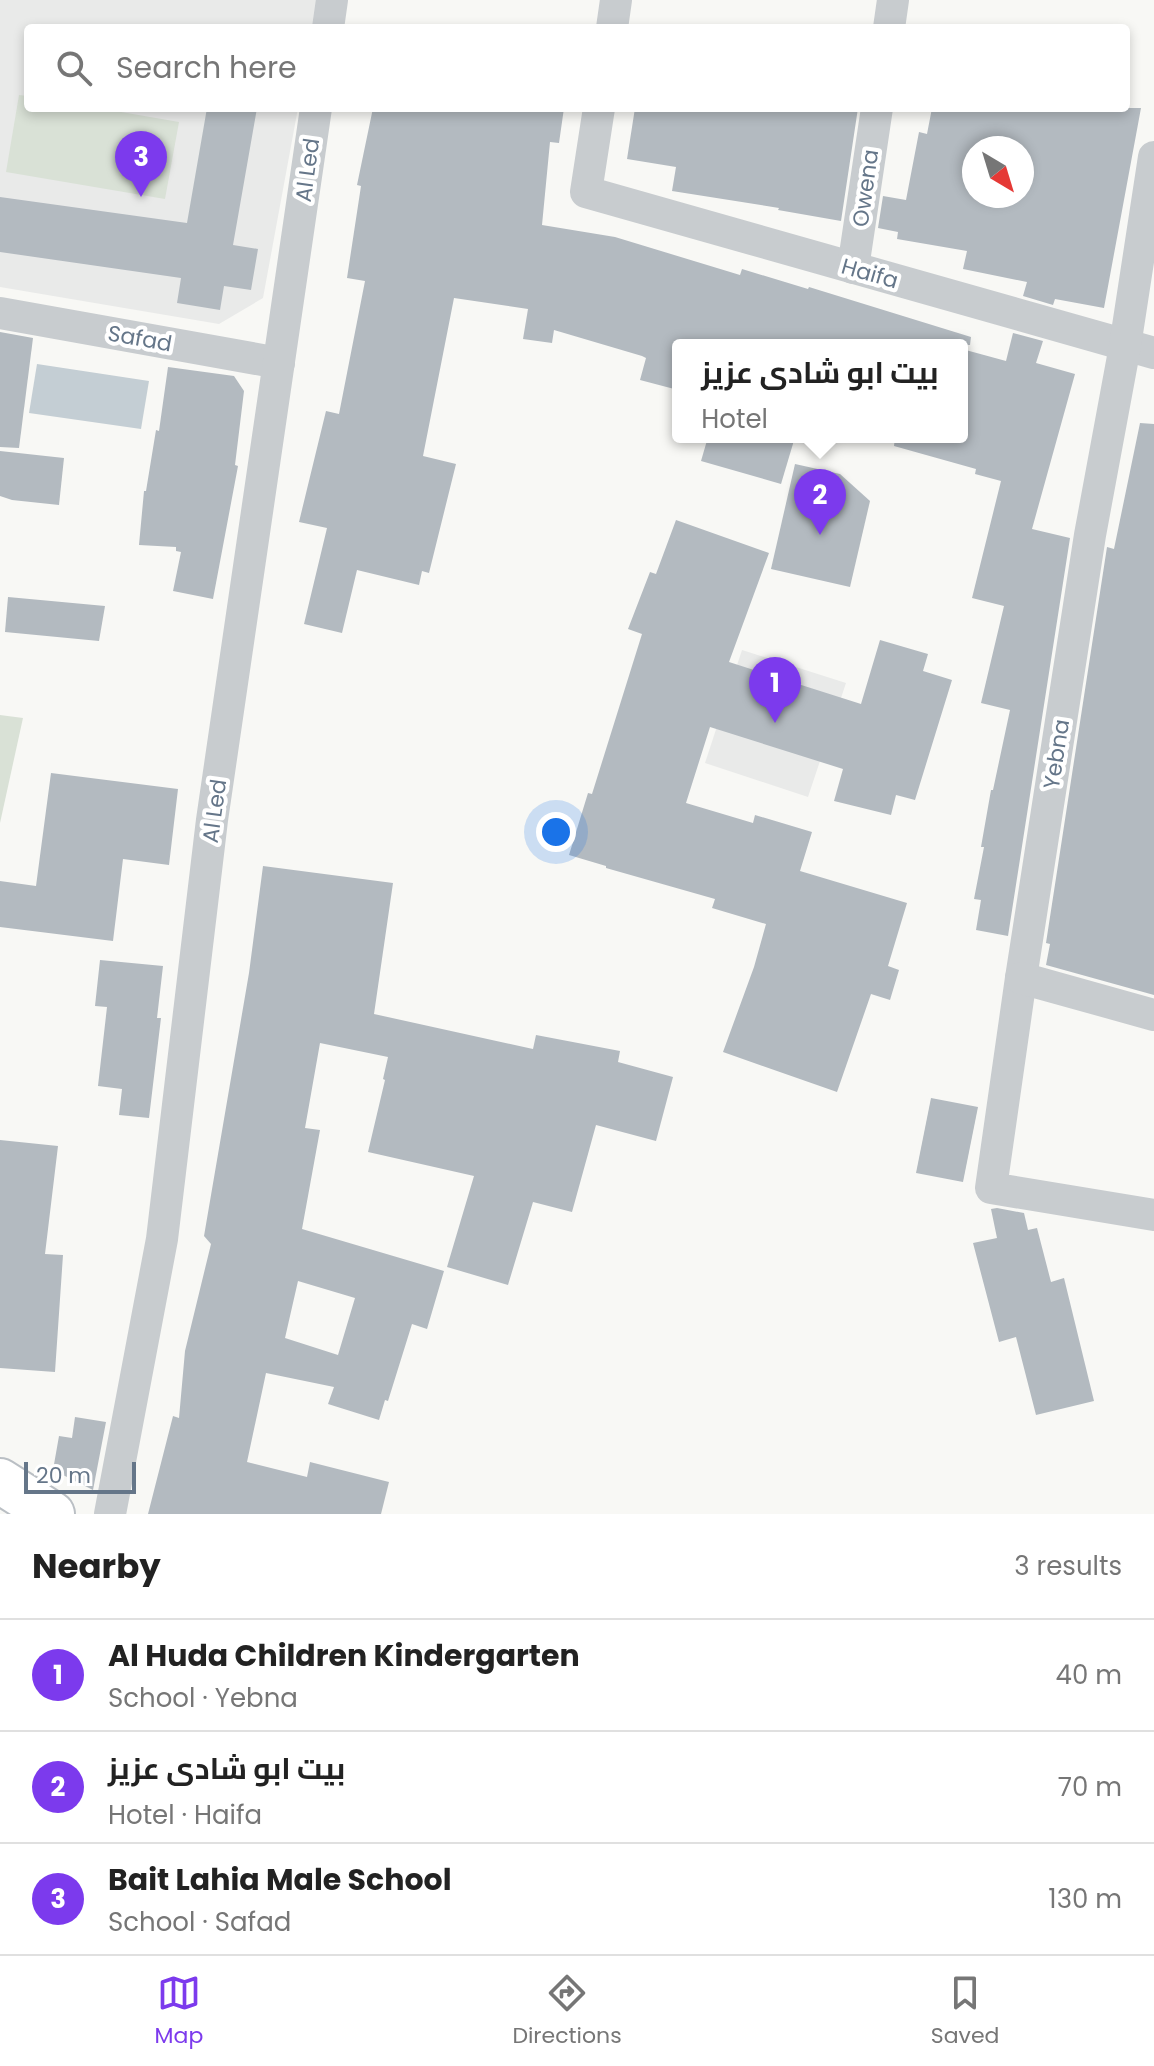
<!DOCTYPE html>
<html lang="en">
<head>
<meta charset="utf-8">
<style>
	body { margin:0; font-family:Poppins,Cairo,sans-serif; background:#f2f2f2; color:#222 }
	.compass { position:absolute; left:962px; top:136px; width:72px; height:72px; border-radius:50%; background:#fff; box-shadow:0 4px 12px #0003; rotate:142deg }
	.scale { position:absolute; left:24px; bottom:20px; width:112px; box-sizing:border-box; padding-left:8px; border:4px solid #657689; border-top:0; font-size:22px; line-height:28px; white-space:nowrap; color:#657689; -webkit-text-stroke:6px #fff; paint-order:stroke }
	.you { position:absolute; left:556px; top:832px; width:28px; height:28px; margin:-20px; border:6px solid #fff; border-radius:50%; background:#1a73e8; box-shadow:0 0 0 12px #1a73e833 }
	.badge { display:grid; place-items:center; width:52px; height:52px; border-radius:50%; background:#7c3aed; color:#fff; font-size:26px; font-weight:700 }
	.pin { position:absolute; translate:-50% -66px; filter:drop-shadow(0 2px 4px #0008) }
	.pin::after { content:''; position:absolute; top:42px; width:28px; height:24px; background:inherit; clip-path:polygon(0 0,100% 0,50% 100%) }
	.popup { position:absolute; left:672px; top:339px; width:296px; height:104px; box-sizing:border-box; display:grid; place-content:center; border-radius:8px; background:#fff; filter:drop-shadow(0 2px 6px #0005); font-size:26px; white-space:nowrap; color:#767676 }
	.popup b { font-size:30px; color:#222 }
	.popup::after { content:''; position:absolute; left:50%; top:100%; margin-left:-16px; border:16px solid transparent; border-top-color:#fff }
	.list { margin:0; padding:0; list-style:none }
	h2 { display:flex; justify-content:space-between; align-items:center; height:104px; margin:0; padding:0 32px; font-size:34px }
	h2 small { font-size:26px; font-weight:400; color:#767676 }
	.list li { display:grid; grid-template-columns:52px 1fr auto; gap:24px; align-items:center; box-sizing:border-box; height:112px; padding:0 32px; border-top:2px solid #e0e0e0 }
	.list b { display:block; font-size:30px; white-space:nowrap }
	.list p { margin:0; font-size:26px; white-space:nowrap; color:#767676 }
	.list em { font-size:26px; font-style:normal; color:#767676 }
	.icon { flex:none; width:44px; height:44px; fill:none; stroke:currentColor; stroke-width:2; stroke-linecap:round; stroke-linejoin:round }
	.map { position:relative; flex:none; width:1154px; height:1514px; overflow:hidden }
	.search { position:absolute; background:#fff; box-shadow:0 4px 12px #0003; left:24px; right:24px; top:24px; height:88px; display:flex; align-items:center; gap:20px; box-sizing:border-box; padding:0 28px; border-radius:8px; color:#767676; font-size:30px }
	.sheet { height:440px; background:#fff }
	nav { display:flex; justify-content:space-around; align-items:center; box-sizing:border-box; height:112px; border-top:2px solid #e0e0e0; background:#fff; font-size:22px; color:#767676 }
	nav a { display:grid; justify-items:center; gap:4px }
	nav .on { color:#7c3aed }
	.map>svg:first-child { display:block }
</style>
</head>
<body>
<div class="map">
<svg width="1154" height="1514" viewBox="0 0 1154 1514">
	<rect width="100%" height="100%" fill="#f8f8f5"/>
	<g fill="#e9eae9">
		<path d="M 0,0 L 319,0 L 314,28 L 28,28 L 28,108 L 298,108 L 263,298 L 219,324 L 0,287 Z"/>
		<path d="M 742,650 L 846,683 L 808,797 L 705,763 Z"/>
	</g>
	<g fill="#d9e1d6">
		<path d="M 19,95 L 28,96 L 28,108 L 98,108 L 179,122 L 165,199 L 6,172 Z"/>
		<path d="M 0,715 L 23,718 L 0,823 Z"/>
	</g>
	<path fill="#c4ced4" d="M 37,364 L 149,381 L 141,429 L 29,413 Z"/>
	<g fill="#b3bac0" fill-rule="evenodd">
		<path d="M 207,108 L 257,108 L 233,245 L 258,249 L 251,290 L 224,286 L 220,310 L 177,303 L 181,278 L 0,252 L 0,197 L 187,223 Z"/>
		<path d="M 373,108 L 564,108 L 559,143 L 550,142 L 542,225 L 615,237 L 740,275 L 742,269 L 808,289 L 809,287 L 971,337 L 970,345 L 678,345 L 678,390 L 640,380 L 646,358 L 642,356 L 554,330 L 552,343 L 523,339 L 528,309 L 454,298 L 423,456 L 456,464 L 429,573 L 422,571 L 419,585 L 357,570 L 342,633 L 304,624 L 327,528 L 299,522 L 326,411 L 339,414 L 365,281 L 347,278 L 361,186 L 357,185 Z"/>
		<path d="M 635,108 L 858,108 L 841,221 L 778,210 L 779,208 L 672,191 L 676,167 L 627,159 Z"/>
		<path d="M 932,108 L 1141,108 L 1104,308 L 1055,299 L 1053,305 L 1023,296 L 1027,282 L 963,269 L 967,251 L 897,239 L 898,232 L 878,228 L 883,196 L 906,200 L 919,132 L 927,134 ZM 974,148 L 1022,148 L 1022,196 L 974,196 Z"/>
		<path d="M 0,332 L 33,338 L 19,448 L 0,447 Z"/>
		<path d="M 1013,333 L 1043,341 L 1036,363 L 1075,374 L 1032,529 L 1070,538 L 1008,936 L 976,930 L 981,900 L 974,899 L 984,847 L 981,847 L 991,790 L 993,790 L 1010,710 L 981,703 L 1004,606 L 972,598 L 1001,481 L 975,474 L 976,469 L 894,446 L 895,437 L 962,437 L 962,349 L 1006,361 Z"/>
		<path d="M 168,367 L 234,376 L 244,391 L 235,465 L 238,466 L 213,599 L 173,591 L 181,552 L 176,551 L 176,547 L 139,545 L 144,491 L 146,491 L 156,430 L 159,431 Z"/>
		<path d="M 1140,423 L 1154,424 L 1154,995 L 1046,965 L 1050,944 L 1046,943 L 1107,547 L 1114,549 Z"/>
		<path d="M 708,437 L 795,437 L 781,484 L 701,461 Z"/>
		<path d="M 0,451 L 64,458 L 59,505 L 12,500 L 0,496 Z"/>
		<path d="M 795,464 L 840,474 L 870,501 L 850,587 L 771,569 Z"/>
		<path d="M 676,520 L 769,553 L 729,662 L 861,704 L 880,640 L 928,654 L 923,671 L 952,680 L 915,800 L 896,795 L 891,815 L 834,801 L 843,769 L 710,727 L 686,803 L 753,823 L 755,815 L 812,832 L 800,871 L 907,903 L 888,966 L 899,970 L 890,1000 L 871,994 L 837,1092 L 723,1052 L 754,967 L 766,924 L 712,908 L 715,899 L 606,868 L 606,866 L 569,855 L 588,793 L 592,794 L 642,634 L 628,629 L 650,572 L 656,574 Z"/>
		<path d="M 8,597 L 105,606 L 99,641 L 5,632 Z"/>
		<path d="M 51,773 L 178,789 L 169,865 L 123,859 L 113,941 L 0,927 L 0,881 L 36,886 Z"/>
		<path d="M 263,866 L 393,883 L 374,1014 L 533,1049 L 536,1035 L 620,1051 L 618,1062 L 673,1077 L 656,1141 L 596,1125 L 572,1212 L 533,1202 L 508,1285 L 447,1267 L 474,1176 L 368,1152 L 385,1080 L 383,1079 L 388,1057 L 320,1043 L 305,1128 L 320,1130 L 302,1229 L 444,1271 L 427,1329 L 412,1324 L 388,1401 L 385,1400 L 379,1420 L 328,1404 L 334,1387 L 266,1373 L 247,1462 L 307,1477 L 310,1462 L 389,1482 L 381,1514 L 148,1514 L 173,1416 L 179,1418 L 185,1351 L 211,1244 L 204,1236 L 249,973 ZM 298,1281 L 355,1298 L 338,1355 L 285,1338 Z"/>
		<path d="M 100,960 L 163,966 L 157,1018 L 161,1018 L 149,1118 L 119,1115 L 122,1089 L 98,1086 L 107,1007 L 95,1006 Z"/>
		<path d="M 931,1098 L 978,1107 L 963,1182 L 916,1173 Z"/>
		<path d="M 0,1140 L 58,1146 L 45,1254 L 63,1255 L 55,1372 L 0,1368 Z"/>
		<path d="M 997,1208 L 1024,1213 L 1028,1230 L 1037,1228 L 1051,1282 L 1064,1278 L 1094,1401 L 1036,1415 L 1016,1337 L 999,1342 L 973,1243 L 997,1238 L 991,1209 Z"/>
		<path d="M 75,1417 L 106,1422 L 93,1490 L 53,1470 L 59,1436 L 72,1438 Z"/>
	</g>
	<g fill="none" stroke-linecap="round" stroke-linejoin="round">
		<g stroke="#babfc4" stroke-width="48">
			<path id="secondary" d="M 0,1481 L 52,1514"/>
		</g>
		<g stroke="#c8cccf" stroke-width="32">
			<path d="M 328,28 L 332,0"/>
			<path d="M 612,28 L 616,0"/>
			<path d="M 889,28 L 893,0"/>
			<path d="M 599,108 L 586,192 L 1154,353"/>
			<path d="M 1154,157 L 1125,346 L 1090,535 L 1021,978 L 991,1188 L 1154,1215"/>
			<path d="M 853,268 L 877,108"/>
			<path d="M 0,313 L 279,363"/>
			<path d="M 1021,978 L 1154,1015"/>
			<path d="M 110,1514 L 162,1239 L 212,820 L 316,108"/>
		</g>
		<use href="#secondary" stroke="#fff" stroke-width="44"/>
	</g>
	<g text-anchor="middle" stroke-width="8" stroke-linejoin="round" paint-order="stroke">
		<g font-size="22" fill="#657689" stroke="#fff">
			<text transform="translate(307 170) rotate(-82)" y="8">Al Led</text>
			<text transform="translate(865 188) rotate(-82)" y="8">Owena</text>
			<text transform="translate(870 273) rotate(16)" y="8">Haifa</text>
			<text transform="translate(140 338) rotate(10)" y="8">Safad</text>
			<text transform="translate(1056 754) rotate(-81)" y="8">Yebna</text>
			<text transform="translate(214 811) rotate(-82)" y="8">Al Led</text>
		</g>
	</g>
</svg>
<svg class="compass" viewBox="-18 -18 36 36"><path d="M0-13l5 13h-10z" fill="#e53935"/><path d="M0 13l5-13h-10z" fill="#767676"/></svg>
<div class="scale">20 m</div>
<div class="you"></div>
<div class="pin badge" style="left:775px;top:723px">1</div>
<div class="pin badge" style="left:820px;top:535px">2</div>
<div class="popup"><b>بيت ابو شادى عزيز</b>Hotel</div>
<div class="pin badge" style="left:141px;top:197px">3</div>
<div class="search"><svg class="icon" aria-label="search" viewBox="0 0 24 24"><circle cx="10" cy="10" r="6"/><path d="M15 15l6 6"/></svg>Search here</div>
</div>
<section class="sheet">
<h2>Nearby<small>3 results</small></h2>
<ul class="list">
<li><span class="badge">1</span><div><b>Al Huda Children Kindergarten</b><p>School · Yebna</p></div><em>40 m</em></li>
<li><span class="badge">2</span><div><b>بيت ابو شادى عزيز</b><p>Hotel · Haifa</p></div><em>70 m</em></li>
<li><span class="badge">3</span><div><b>Bait Lahia Male School</b><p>School · Safad</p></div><em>130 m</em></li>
</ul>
</section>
<nav>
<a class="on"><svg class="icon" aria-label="map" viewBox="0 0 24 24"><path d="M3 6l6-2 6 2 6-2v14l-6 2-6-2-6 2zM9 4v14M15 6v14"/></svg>Map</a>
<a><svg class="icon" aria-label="directions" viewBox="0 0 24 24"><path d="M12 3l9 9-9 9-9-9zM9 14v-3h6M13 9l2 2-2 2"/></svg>Directions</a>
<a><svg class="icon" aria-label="saved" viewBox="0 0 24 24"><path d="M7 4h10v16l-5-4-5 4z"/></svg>Saved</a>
</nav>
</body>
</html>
